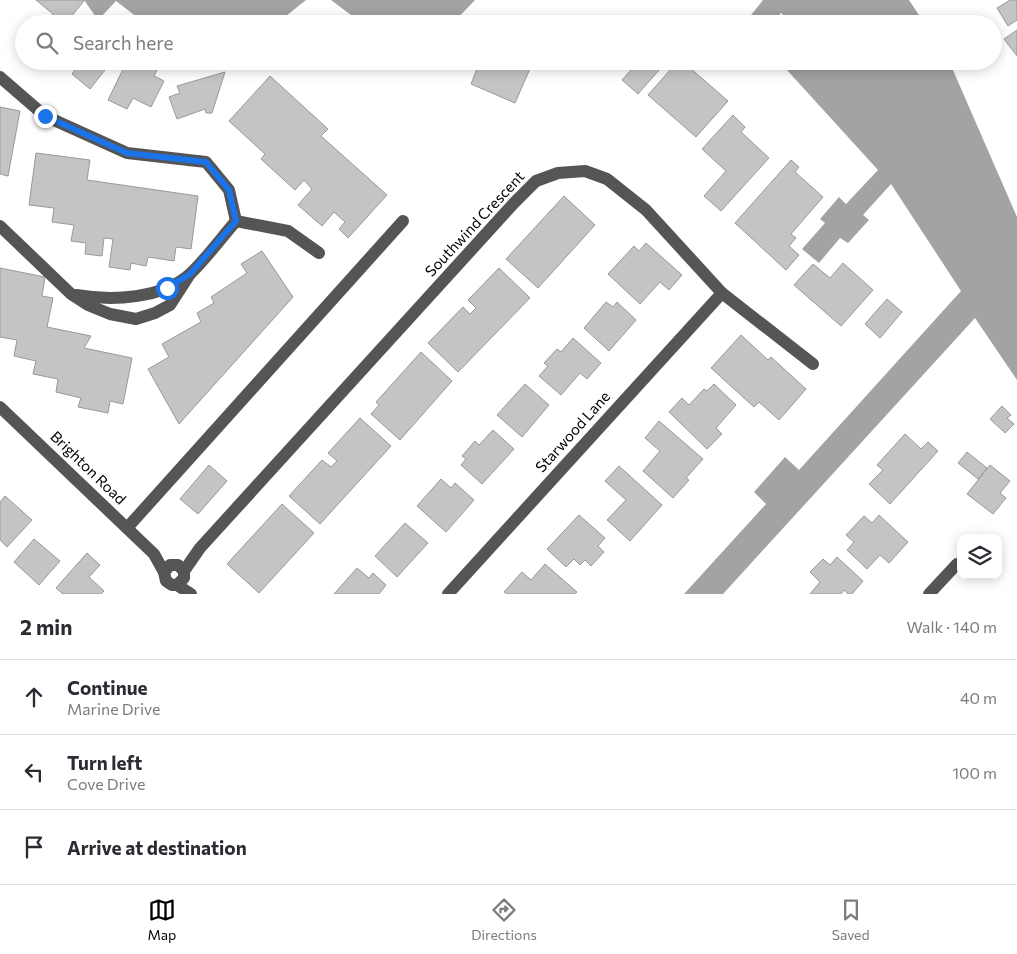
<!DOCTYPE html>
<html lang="en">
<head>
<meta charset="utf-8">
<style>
	body { margin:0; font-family:Commissioner,sans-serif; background:#f2f2f3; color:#2b2b33 }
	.controls { position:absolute; right:15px; bottom:15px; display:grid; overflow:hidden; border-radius:10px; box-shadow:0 2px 12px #0003 }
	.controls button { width:45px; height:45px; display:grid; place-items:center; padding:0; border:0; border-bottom:1px solid #e1e1e2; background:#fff; color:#2b2b33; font:25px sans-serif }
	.stop { position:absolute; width:15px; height:15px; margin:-11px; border:4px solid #1a73e8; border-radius:50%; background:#fff }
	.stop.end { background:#1a73e8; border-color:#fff; box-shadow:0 1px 5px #0008 }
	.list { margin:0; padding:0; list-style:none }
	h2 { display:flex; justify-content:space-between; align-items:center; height:65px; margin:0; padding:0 20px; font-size:21px }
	h2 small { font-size:16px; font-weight:400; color:#7c7c81 }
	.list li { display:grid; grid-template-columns:32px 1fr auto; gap:15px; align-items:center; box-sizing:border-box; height:75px; padding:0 20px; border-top:1px solid #e1e1e2 }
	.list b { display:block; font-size:19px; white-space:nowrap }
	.list p { margin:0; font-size:16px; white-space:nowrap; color:#7c7c81 }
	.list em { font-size:16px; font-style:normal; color:#7c7c81 }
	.icon { flex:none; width:28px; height:28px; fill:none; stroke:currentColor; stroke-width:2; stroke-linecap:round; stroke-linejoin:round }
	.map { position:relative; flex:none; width:1017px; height:594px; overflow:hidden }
	.search { position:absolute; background:#fff; box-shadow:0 2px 12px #0003; left:15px; right:15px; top:15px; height:55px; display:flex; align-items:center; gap:12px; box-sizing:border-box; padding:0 18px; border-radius:28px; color:#7c7c81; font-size:19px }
	.sheet { height:290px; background:#fff }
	nav { display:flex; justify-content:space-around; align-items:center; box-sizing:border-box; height:70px; border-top:1px solid #e1e1e2; background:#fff; font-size:14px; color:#7c7c81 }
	nav a { display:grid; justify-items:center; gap:2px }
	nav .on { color:#000 }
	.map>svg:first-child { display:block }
</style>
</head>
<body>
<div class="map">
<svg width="1017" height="594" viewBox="0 0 1017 594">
	<rect width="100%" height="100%" fill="#fff"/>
	<g fill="#a3a3a3">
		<path d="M 84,0 L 306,0 L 276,24 L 146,24 L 116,1 L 98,20 Z"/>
		<path d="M 331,0 L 475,0 L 452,24 L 363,24 Z"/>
		<path d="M 763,0 L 909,0 L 925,24 L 793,24 L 781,13 L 772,24 L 744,24 Z"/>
		<path d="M 787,61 L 949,61 L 1017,217 L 1017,380 L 975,318 L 723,594 L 684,594 L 766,504 L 754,492 L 785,457 L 799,470 L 961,291 L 891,184 L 863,215 L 869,220 L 848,243 L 840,238 L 819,263 L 802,249 L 825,223 L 820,219 L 839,197 L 846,204 L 878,170 L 786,69 Z"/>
	</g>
	<g fill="#c4c4c4" stroke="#999">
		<path d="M 36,0 L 83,0 L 84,1 L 65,24 L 45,24 L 53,14 Z"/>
		<path d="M 1010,0 L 1017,0 L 1017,20 L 1008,26 L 997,8 Z"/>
		<path d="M 1017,30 L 1017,56 L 1004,39 Z"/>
		<path d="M 68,61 L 112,61 L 90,89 L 72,74 L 76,68 Z"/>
		<path d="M 127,61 L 139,65 L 140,62 L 157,70 L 154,76 L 164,81 L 151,107 L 133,98 L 127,109 L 108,100 Z"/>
		<path d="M 480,61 L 525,61 L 532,64 L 515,103 L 471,84 Z"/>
		<path d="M 639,61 L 667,61 L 638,94 L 622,80 Z"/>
		<path d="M 678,61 L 682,61 L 728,101 L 696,137 L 648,95 Z"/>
		<path d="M 225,72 L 212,113 L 206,113 L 205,109 L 177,119 L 169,97 L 180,93 L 177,86 Z"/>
		<path d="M 270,76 L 328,129 L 321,136 L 387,195 L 348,238 L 339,229 L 345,222 L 334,212 L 322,226 L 298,205 L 312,189 L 304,180 L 295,190 L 261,159 L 265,154 L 229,121 Z"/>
		<path d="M 0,107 L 20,111 L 8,176 L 0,174 Z"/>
		<path d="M 733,115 L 745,127 L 741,132 L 769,158 L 721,211 L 704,196 L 726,171 L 702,149 Z"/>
		<path d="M 36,153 L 90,160 L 87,180 L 198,196 L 191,249 L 176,247 L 174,261 L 148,257 L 146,266 L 131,263 L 130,270 L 109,267 L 113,239 L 104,238 L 102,256 L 85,254 L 86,243 L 71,241 L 74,225 L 52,222 L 54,208 L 29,205 Z"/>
		<path d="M 791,160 L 799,167 L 795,172 L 823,197 L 791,234 L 796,238 L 789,246 L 799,255 L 786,270 L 735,223 Z"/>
		<path d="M 564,196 L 595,225 L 538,288 L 506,259 Z"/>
		<path d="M 646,243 L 682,275 L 669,290 L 660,282 L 640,304 L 608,274 L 634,246 L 639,251 Z"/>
		<path d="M 262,251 L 293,297 L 179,424 L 148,369 L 169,357 L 162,344 L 201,322 L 197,313 L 214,303 L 211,297 L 247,273 L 241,264 Z"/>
		<path d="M 843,263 L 873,290 L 841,326 L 794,285 L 813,264 L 830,278 Z"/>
		<path d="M 0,268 L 45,277 L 42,296 L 53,298 L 47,327 L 91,336 L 84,348 L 132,358 L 123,404 L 110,401 L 108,413 L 78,407 L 81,398 L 56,392 L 58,379 L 33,374 L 36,361 L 14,356 L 17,340 L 0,337 Z"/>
		<path d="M 499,268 L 530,298 L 458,372 L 428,343 L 463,307 L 470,314 L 476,308 L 468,300 Z"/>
		<path d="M 887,299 L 902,312 L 880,338 L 865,324 Z"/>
		<path d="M 606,302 L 613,307 L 617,302 L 636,320 L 609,351 L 584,328 Z"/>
		<path d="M 741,335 L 768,360 L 771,357 L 806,389 L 779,420 L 759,402 L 754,407 L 711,368 Z"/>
		<path d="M 573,338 L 601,363 L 587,379 L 580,373 L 561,395 L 539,376 L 548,366 L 544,363 L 557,349 L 561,352 Z"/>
		<path d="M 421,352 L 452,381 L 400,440 L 371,414 L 379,405 L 376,402 Z"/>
		<path d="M 525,384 L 549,405 L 522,437 L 497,415 Z"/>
		<path d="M 714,384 L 736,405 L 716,428 L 722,434 L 707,449 L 669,412 L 682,398 L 689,405 L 704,389 L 707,391 Z"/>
		<path d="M 1002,406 L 1011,415 L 1007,418 L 1014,424 L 1005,433 L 990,419 Z"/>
		<path d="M 360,418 L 391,446 L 320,524 L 289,496 L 322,460 L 331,467 L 337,461 L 328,453 Z"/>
		<path d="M 659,421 L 703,459 L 686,478 L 689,480 L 673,498 L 643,471 L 660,451 L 645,438 Z"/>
		<path d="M 493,430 L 514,449 L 482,484 L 461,465 L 466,459 L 462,456 L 475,441 L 479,445 Z"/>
		<path d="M 905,434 L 921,449 L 928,442 L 938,451 L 890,504 L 869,484 L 883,470 L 877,465 Z"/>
		<path d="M 967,452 L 987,468 L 978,479 L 958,463 Z"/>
		<path d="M 209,465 L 227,481 L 198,514 L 180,499 Z"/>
		<path d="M 990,465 L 1010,481 L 1000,493 L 1006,498 L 993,514 L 967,494 Z"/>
		<path d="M 619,466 L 662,505 L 630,541 L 607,520 L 626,500 L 605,481 Z"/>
		<path d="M 441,479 L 451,488 L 455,483 L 474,500 L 446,532 L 417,506 Z"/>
		<path d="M 5,496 L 32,520 L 7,547 L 0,540 L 0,502 Z"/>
		<path d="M 282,504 L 314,533 L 259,593 L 227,564 Z"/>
		<path d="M 579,515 L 605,538 L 598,546 L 604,552 L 591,566 L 585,560 L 580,565 L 574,559 L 566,567 L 547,549 Z"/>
		<path d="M 879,515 L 908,542 L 889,563 L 880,555 L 867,569 L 847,550 L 854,542 L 846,535 L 864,516 L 872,523 Z"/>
		<path d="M 405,523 L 428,543 L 397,577 L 375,556 Z"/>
		<path d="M 34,539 L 60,561 L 39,585 L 14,562 Z"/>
		<path d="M 87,553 L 100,565 L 89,577 L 104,591 L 101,594 L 63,594 L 56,588 Z"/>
		<path d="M 837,557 L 863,581 L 852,594 L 848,594 L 844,590 L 841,594 L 810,594 L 820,582 L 810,572 L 823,559 L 830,565 Z"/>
		<path d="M 545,564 L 577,592 L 575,594 L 507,594 L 504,592 L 522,572 L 531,580 Z"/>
		<path d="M 357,568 L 369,578 L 373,573 L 386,585 L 379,594 L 334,594 Z"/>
	</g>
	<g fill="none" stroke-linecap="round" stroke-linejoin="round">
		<g stroke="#555" stroke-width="12">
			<path d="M 0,77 L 45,116 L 127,153 L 206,162 L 229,190 L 236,221"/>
			<path d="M 236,221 L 288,231 L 319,253"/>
			<path d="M 0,226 L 71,294 L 88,305 L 110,314 L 136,319 L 155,313 L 170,305 L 190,274"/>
			<path d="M 76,295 C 112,301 162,299 190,274 C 205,260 222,237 236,221"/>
			<path d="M 0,407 L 154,554 L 164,572"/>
			<path d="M 127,528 L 403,221"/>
			<path d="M 184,571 L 200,548 L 514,203 L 536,181 L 558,173 L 585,171 L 607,179 L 646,210 L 722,293 L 813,364"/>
			<path d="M 177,585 L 184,578 L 184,571 L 178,565 L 170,565 L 164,572 L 166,581 L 172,585 L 177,585 L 191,594"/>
			<path d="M 448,594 L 722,293"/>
			<path d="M 929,594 L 957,564"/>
		</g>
	</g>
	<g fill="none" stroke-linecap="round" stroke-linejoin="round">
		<path stroke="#1a73e8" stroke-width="6" d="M 45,116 L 127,153 L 206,162 L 229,190 L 236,221 L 190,274 L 167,288"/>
	</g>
	<g text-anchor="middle" stroke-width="4" stroke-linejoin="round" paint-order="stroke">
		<g font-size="15" fill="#000" stroke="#fff">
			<text transform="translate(475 224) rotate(-47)" y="5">Southwind Crescent</text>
			<text transform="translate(573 432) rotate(-48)" y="5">Starwood Lane</text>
			<text transform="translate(88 468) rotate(44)" y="5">Brighton Road</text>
		</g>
	</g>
</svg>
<div class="controls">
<button><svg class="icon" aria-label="layers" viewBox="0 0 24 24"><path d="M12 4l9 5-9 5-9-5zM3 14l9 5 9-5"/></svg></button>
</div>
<div class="stop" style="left:167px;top:288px"></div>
<div class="stop end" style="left:45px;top:116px"></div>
<div class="search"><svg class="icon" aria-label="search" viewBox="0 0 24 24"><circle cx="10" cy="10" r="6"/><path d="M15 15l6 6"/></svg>Search here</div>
</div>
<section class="sheet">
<h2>2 min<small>Walk · 140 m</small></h2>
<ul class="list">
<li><svg class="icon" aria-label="ahead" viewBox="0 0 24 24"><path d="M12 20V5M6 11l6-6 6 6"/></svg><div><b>Continue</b><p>Marine Drive</p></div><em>40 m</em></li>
<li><svg class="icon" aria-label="left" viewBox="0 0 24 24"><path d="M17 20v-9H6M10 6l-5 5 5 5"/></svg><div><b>Turn left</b><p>Cove Drive</p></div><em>100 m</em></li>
<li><svg class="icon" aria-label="arrive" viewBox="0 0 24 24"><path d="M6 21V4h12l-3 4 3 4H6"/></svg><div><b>Arrive at destination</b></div></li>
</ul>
</section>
<nav>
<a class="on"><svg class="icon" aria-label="map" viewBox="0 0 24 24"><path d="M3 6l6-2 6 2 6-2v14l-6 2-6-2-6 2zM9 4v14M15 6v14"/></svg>Map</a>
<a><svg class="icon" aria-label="directions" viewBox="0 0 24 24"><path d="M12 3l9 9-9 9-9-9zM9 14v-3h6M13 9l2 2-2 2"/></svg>Directions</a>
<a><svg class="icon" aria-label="saved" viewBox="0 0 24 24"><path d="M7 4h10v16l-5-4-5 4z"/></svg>Saved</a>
</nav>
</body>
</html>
